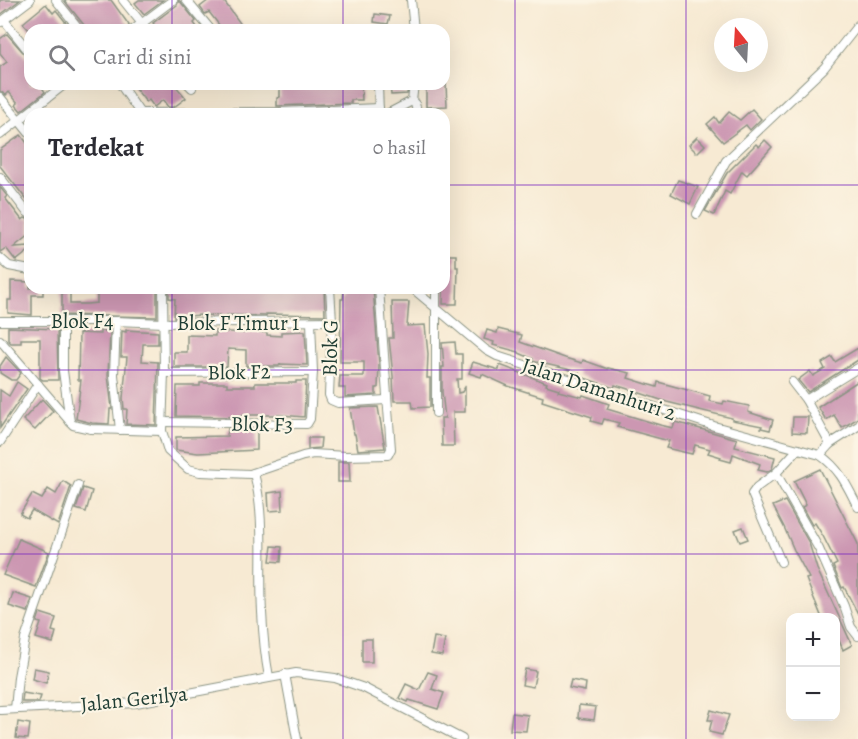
<!DOCTYPE html>
<html lang="id">
<head>
<meta charset="utf-8">
<style>
	body { margin:0; font-family:Alegreya,serif; background:#f7f7f7; color:#2b2b33 }
	.controls { position:absolute; right:18px; bottom:18px; display:grid; overflow:hidden; border-radius:12px; box-shadow:0 6px 24px #0002 }
	.controls button { width:54px; height:54px; display:grid; place-items:center; padding:0; border:0; border-bottom:2px solid #e1e1e2; background:#fff; color:#2b2b33; font:30px sans-serif }
	.compass { position:absolute; left:714px; top:18px; width:54px; height:54px; border-radius:50%; background:#fff; box-shadow:0 6px 24px #0002; rotate:342deg }
	.list { margin:0; padding:0; list-style:none }
	h2 { display:flex; justify-content:space-between; align-items:center; height:78px; margin:0; padding:0 24px; font-size:26px }
	h2 small { font-size:20px; font-weight:400; color:#7c7c81 }
	.icon { flex:none; width:33px; height:33px; fill:none; stroke:currentColor; stroke-width:2; stroke-linecap:round; stroke-linejoin:round }
	.map { position:relative; flex:none; width:858px; height:739px; overflow:hidden }
	.search { position:absolute; background:#fff; box-shadow:0 6px 24px #0002; left:24px; top:24px; width:426px; height:66px; display:flex; align-items:center; gap:15px; box-sizing:border-box; padding:0 21px; border-radius:18px; color:#7c7c81; font-size:22px }
	.panel { position:absolute; background:#fff; box-shadow:0 6px 24px #0002; left:24px; top:108px; width:426px; height:186px; border-radius:18px }
	.map>svg:first-child { display:block }
</style>
</head>
<body>
<div class="map">
<svg width="858" height="739" viewBox="0 0 858 739">
	<rect width="100%" height="100%" fill="#fcf5e5"/>
	<filter id="ink" filterUnits="userSpaceOnUse"><feTurbulence type="fractalNoise" baseFrequency=".0167" numOctaves="2"/><feDisplacementMap in="SourceGraphic" scale="12" xChannelSelector="R" yChannelSelector="G"/><feConvolveMatrix kernelMatrix="1 2 1 2 8 2 1 2 1" color-interpolation-filters="sRGB"/></filter>
	<filter id="wash" filterUnits="userSpaceOnUse"><feTurbulence type="fractalNoise" baseFrequency=".008" numOctaves="4" result="noise"/><feDisplacementMap in="SourceGraphic" scale="24" xChannelSelector="R" yChannelSelector="G"/><feGaussianBlur stdDeviation="1.35" result="paint"/><feColorMatrix in="noise" values="0 0 0 0 0 0 0 0 0 0 0 0 0 0 0 0 0 1.4 0 .05"/><feComposite in="paint" operator="in"/></filter>
	<g filter="url(#wash)">
		<rect width="100%" height="100%" fill="#f7ead3"/>
		<g id="blocks">
			<g fill="#cc97b2">
				<path d="M 0,0 L 20,0 L 0,15 Z"/>
				<path d="M 64,0 L 111,0 L 129,25 L 127,30 L 88,30 Z"/>
				<path d="M 139,0 L 163,0 L 144,14 L 135,3 Z"/>
				<path d="M 179,0 L 196,21 L 194,23 L 199,30 L 158,30 L 153,23 L 177,5 Z"/>
				<path d="M 209,0 L 223,0 L 245,30 L 223,30 L 209,12 L 205,14 L 200,7 Z"/>
				<path d="M 46,4 L 53,13 L 56,10 L 68,25 L 66,27 L 69,30 L 29,30 L 23,23 Z"/>
				<path d="M 375,14 L 390,16 L 388,24 L 374,22 Z"/>
				<path d="M 7,34 L 30,60 L 30,84 L 40,84 L 45,92 L 21,111 L 16,105 L 18,103 L 9,92 L 6,95 L 0,91 L 0,67 L 7,62 L 0,53 L 0,39 Z"/>
				<path d="M 132,84 L 174,84 L 186,98 L 174,107 L 168,107 L 163,100 L 154,107 L 149,100 L 146,102 Z"/>
				<path d="M 280,84 L 361,84 L 362,100 L 351,100 L 351,103 L 277,106 L 277,98 L 280,97 Z"/>
				<path d="M 390,84 L 408,84 L 407,94 L 391,95 Z"/>
				<path d="M 446,84 L 447,106 L 426,107 L 426,85 Z"/>
				<path d="M 752,109 L 761,119 L 750,130 L 746,125 L 723,142 L 707,124 L 715,117 L 719,123 L 729,112 L 740,120 Z"/>
				<path d="M 21,135 L 30,147 L 30,204 L 0,166 L 0,150 Z"/>
				<path d="M 697,137 L 705,145 L 697,153 L 689,145 Z"/>
				<path d="M 765,140 L 772,147 L 747,175 L 742,171 L 730,194 L 725,191 L 714,215 L 705,211 L 727,173 L 756,144 L 759,147 Z"/>
				<path d="M 678,180 L 698,187 L 690,204 L 671,194 Z"/>
				<path d="M 0,187 L 7,196 L 5,198 L 22,220 L 25,218 L 30,220 L 30,234 L 14,247 L 30,246 L 30,250 L 16,261 L 6,248 L 0,252 Z"/>
				<path d="M 444,255 L 456,255 L 456,267 L 458,267 L 457,304 L 443,304 Z"/>
				<path d="M 11,281 L 30,282 L 30,288 L 43,288 L 43,295 L 32,295 L 32,315 L 8,313 L 8,300 L 11,300 Z"/>
				<path d="M 62,288 L 70,288 L 70,304 L 87,304 L 97,303 L 97,294 L 100,294 L 100,288 L 157,288 L 157,317 L 62,315 Z"/>
				<path d="M 169,288 L 324,288 L 325,315 L 266,314 L 266,316 L 227,315 L 227,316 L 201,315 L 174,317 L 175,299 L 169,298 Z"/>
				<path d="M 344,288 L 373,288 L 379,365 L 378,388 L 376,388 L 376,395 L 345,397 L 345,388 L 339,388 L 340,376 L 364,376 L 364,362 L 340,362 L 341,299 L 343,299 Z"/>
				<path d="M 392,302 L 409,302 L 407,326 L 425,325 L 428,354 L 427,378 L 430,378 L 430,407 L 413,408 L 412,401 L 394,401 L 393,376 L 389,338 L 393,338 Z"/>
				<path d="M 8,327 L 57,329 L 58,380 L 43,380 L 40,378 L 40,339 L 21,339 L 21,343 L 11,343 L 8,340 Z"/>
				<path d="M 498,329 L 522,335 L 520,342 L 565,358 L 582,363 L 583,360 L 608,369 L 608,368 L 630,373 L 628,378 L 650,385 L 657,387 L 658,382 L 710,396 L 709,401 L 723,404 L 724,401 L 749,406 L 748,412 L 773,420 L 770,430 L 761,428 L 762,426 L 732,420 L 732,418 L 667,402 L 625,388 L 615,385 L 614,388 L 578,376 L 579,373 L 567,369 L 532,361 L 533,359 L 519,353 L 519,352 L 493,345 L 494,342 L 484,339 L 487,330 L 497,333 Z"/>
				<path d="M 126,330 L 158,332 L 158,344 L 143,344 L 142,361 L 158,362 L 156,425 L 126,424 L 127,409 L 124,409 L 123,398 L 127,357 L 121,357 L 122,331 L 126,332 Z"/>
				<path d="M 100,331 L 110,331 L 108,375 L 112,409 L 110,409 L 109,424 L 92,423 L 76,419 L 81,380 L 78,380 L 79,333 L 100,334 Z"/>
				<path d="M 215,331 L 244,333 L 244,331 L 254,331 L 267,333 L 267,335 L 281,336 L 281,332 L 305,331 L 307,365 L 280,364 L 279,366 L 246,366 L 246,350 L 228,349 L 227,367 L 174,367 L 174,352 L 187,352 L 187,335 L 215,336 Z"/>
				<path d="M 455,342 L 456,354 L 462,354 L 462,379 L 457,379 L 458,393 L 462,392 L 465,387 L 465,412 L 453,412 L 454,446 L 442,446 L 441,418 L 445,418 L 442,392 L 442,367 L 444,367 L 442,343 Z"/>
				<path d="M 858,348 L 858,360 L 808,392 L 798,380 L 810,371 L 813,376 L 825,369 L 822,363 L 832,357 L 835,362 Z"/>
				<path d="M 6,357 L 21,373 L 16,380 L 11,380 L 0,373 L 0,366 Z"/>
				<path d="M 473,362 L 499,370 L 500,365 L 547,383 L 546,385 L 559,389 L 558,391 L 582,397 L 583,395 L 609,404 L 607,409 L 660,425 L 673,428 L 675,422 L 737,439 L 735,447 L 775,457 L 772,469 L 767,472 L 758,470 L 760,464 L 733,454 L 731,462 L 720,459 L 721,457 L 708,453 L 710,449 L 695,445 L 692,454 L 666,448 L 669,441 L 617,427 L 619,423 L 604,419 L 602,424 L 591,421 L 592,417 L 542,401 L 543,397 L 508,386 L 482,374 L 481,377 L 469,373 Z"/>
				<path d="M 296,381 L 306,381 L 304,417 L 281,415 L 240,415 L 240,417 L 176,416 L 177,386 L 200,386 L 200,383 L 227,383 L 227,386 L 255,386 L 255,383 L 296,383 Z"/>
				<path d="M 858,381 L 858,418 L 842,428 L 834,415 L 826,420 L 818,407 Z"/>
				<path d="M 17,382 L 27,389 L 0,428 L 0,390 L 9,396 Z"/>
				<path d="M 42,399 L 53,411 L 35,430 L 23,420 Z"/>
				<path d="M 378,407 L 385,448 L 358,450 L 355,434 L 354,434 L 350,408 Z"/>
				<path d="M 793,417 L 808,417 L 807,433 L 792,432 Z"/>
				<path d="M 228,429 L 257,429 L 257,450 L 198,453 L 176,450 L 176,437 L 227,436 Z"/>
				<path d="M 308,438 L 321,438 L 320,448 L 308,449 Z"/>
				<path d="M 338,462 L 349,462 L 350,482 L 338,482 Z"/>
				<path d="M 820,469 L 858,544 L 858,614 L 844,587 L 842,588 L 833,566 L 837,564 L 823,536 L 815,523 L 812,525 L 802,507 L 806,505 L 794,481 Z"/>
				<path d="M 63,481 L 71,486 L 58,525 L 32,510 L 27,518 L 20,514 L 32,494 L 42,499 L 48,489 L 56,494 Z"/>
				<path d="M 83,488 L 92,491 L 86,512 L 76,509 Z"/>
				<path d="M 282,491 L 283,510 L 269,511 L 268,493 Z"/>
				<path d="M 785,501 L 809,543 L 817,569 L 852,645 L 843,650 L 836,633 L 836,618 L 822,618 L 806,579 L 809,578 L 794,550 L 784,527 L 773,506 Z"/>
				<path d="M 743,527 L 748,539 L 740,542 L 735,530 Z"/>
				<path d="M 19,539 L 49,552 L 36,587 L 3,575 Z"/>
				<path d="M 272,546 L 282,547 L 281,562 L 270,561 Z"/>
				<path d="M 13,593 L 32,599 L 28,612 L 9,606 Z"/>
				<path d="M 40,613 L 56,618 L 52,631 L 56,632 L 53,643 L 36,638 L 41,623 L 37,622 Z"/>
				<path d="M 434,637 L 445,639 L 442,656 L 431,654 Z"/>
				<rect x="362" y="639" width="10" height="23"/>
				<path d="M 34,668 L 49,671 L 46,683 L 32,679 Z"/>
				<path d="M 525,669 L 536,671 L 533,687 L 522,685 Z"/>
				<path d="M 428,672 L 437,675 L 432,689 L 444,693 L 438,709 L 409,700 L 408,702 L 399,698 L 406,684 L 419,690 Z"/>
				<path d="M 571,680 L 586,683 L 585,691 L 569,688 Z"/>
				<path d="M 23,693 L 41,696 L 39,702 L 22,702 Z"/>
				<path d="M 579,705 L 596,707 L 594,720 L 578,718 Z"/>
				<path d="M 711,710 L 729,715 L 722,735 L 709,732 L 712,720 L 708,720 Z"/>
				<path d="M 512,713 L 528,715 L 526,731 L 510,730 Z"/>
				<path d="M 18,722 L 30,724 L 28,739 L 16,738 Z"/>
			</g>
		</g>
	</g>
	<g filter="url(#ink)">
		<use href="#blocks" fill-opacity="0" stroke="#8b9484" stroke-width="1.5"/>
		<g fill="none" stroke-linecap="round" stroke-linejoin="round">
			<g stroke="#8b9484" stroke-width="10">
				<g id="minor">
					<path d="M 56,0 L 80,30"/>
					<path d="M 123,0 L 147,30"/>
					<path d="M 186,0 L 211,30"/>
					<path d="M 411,0 L 414,30"/>
					<path d="M 4,20 L 30,53"/>
					<path d="M 1,22 L 30,0"/>
					<path d="M 133,30 L 173,0"/>
					<path d="M 120,84 L 140,113"/>
					<path d="M 188,84 L 192,88"/>
					<path d="M 378,84 L 379,114"/>
					<path d="M 0,97 L 30,134"/>
					<path d="M 412,101 L 415,104 L 418,114"/>
					<path d="M 140,113 L 279,112 L 379,108"/>
					<path d="M 387,114 L 412,101 L 414,84"/>
					<path d="M 0,135 L 65,84"/>
					<path d="M 0,177 L 26,211 L 30,214"/>
					<path d="M 697,214 L 726,161 L 824,68 L 858,25"/>
					<path d="M 0,258 L 9,266 L 30,270"/>
					<path d="M 330,288 L 332,321 L 329,395 L 331,400 L 338,403 L 386,400"/>
					<path d="M 412,288 L 486,350 L 497,356 L 714,426 L 820,455 C 841,470 847,486 858,507"/>
					<path d="M 436,288 L 436,413"/>
					<path d="M 0,321 L 116,321 L 164,323 L 332,321"/>
					<path d="M 63,321 L 63,371 L 70,422"/>
					<path d="M 116,321 L 114,375 L 120,430"/>
					<path d="M 0,340 L 73,425 L 91,429 L 162,431 L 164,373 L 163,288"/>
					<path d="M 164,373 L 313,372"/>
					<path d="M 792,382 L 806,400"/>
					<path d="M 163,422 L 307,424 L 310,419 L 313,372 L 311,322"/>
					<path d="M 162,431 L 168,451 L 188,469 L 200,472 L 250,474 L 303,456 L 313,454 L 346,456 L 388,455 L 391,449 L 379,288"/>
					<path d="M 0,442 L 38,384"/>
					<path d="M 830,444 L 806,400 L 858,368"/>
					<path d="M 798,449 L 776,473 L 819,549 L 844,606 L 851,627 L 858,636"/>
					<path d="M 820,455 L 830,444 L 858,426"/>
					<path d="M 254,473 C 266,520 259,565 262,612 C 263,634 265,656 269,677"/>
					<path d="M 776,473 L 757,487 L 752,494 L 781,562"/>
					<path d="M 285,674 L 297,739"/>
					<path d="M 15,709 L 18,677 L 25,639 L 78,485"/>
					<path d="M 0,710 L 136,703 L 296,673 L 335,678 L 364,688 L 462,739"/>
				</g>
			</g>
			<use href="#minor" stroke="#fff" stroke-width="8"/>
		</g>
	</g>
	<path fill="none" stroke="#7b2cbf" stroke-width="1.5" stroke-opacity="0.55" d="M 172,0 L 172,30M 343,0 L 343,30M 515,0 L 515,739M 686,0 L 686,739M 172,84 L 172,114M 343,84 L 343,114M 0,185 L 30,185M 444,185 L 858,185M 172,288 L 172,739M 343,288 L 343,739M 0,370 L 858,370M 0,554 L 858,554"/>
	<g text-anchor="middle" stroke-width="4.5" stroke-linejoin="round" paint-order="stroke">
		<g font-size="21" fill="#1f3d34" stroke="#fcf5e5">
			<text x="82" y="328">Blok F4</text>
			<text x="238" y="330">Blok F Timur 1</text>
			<text transform="translate(330 348) rotate(-89)" y="7">Blok G</text>
			<text transform="translate(239 372) rotate(-1)" y="7">Blok F2</text>
			<text transform="translate(599 389) rotate(18)" y="7">Jalan Damanhuri 2</text>
			<text transform="translate(262 424) rotate(1)" y="7">Blok F3</text>
			<text transform="translate(134 699) rotate(-6)" y="7">Jalan Gerilya</text>
		</g>
	</g>
</svg>
<div class="controls">
<button>+</button>
<button>−</button>
</div>
<svg class="compass" viewBox="-18 -18 36 36"><path d="M0-13l5 13h-10z" fill="#e53935"/><path d="M0 13l5-13h-10z" fill="#7c7c81"/></svg>
<div class="search"><svg class="icon" aria-label="search" viewBox="0 0 24 24"><circle cx="10" cy="10" r="6"/><path d="M15 15l6 6"/></svg>Cari di sini</div>
<section class="panel">
<h2>Terdekat<small>0 hasil</small></h2>
<ul class="list">
</ul>
</section>
</div>
</body>
</html>
